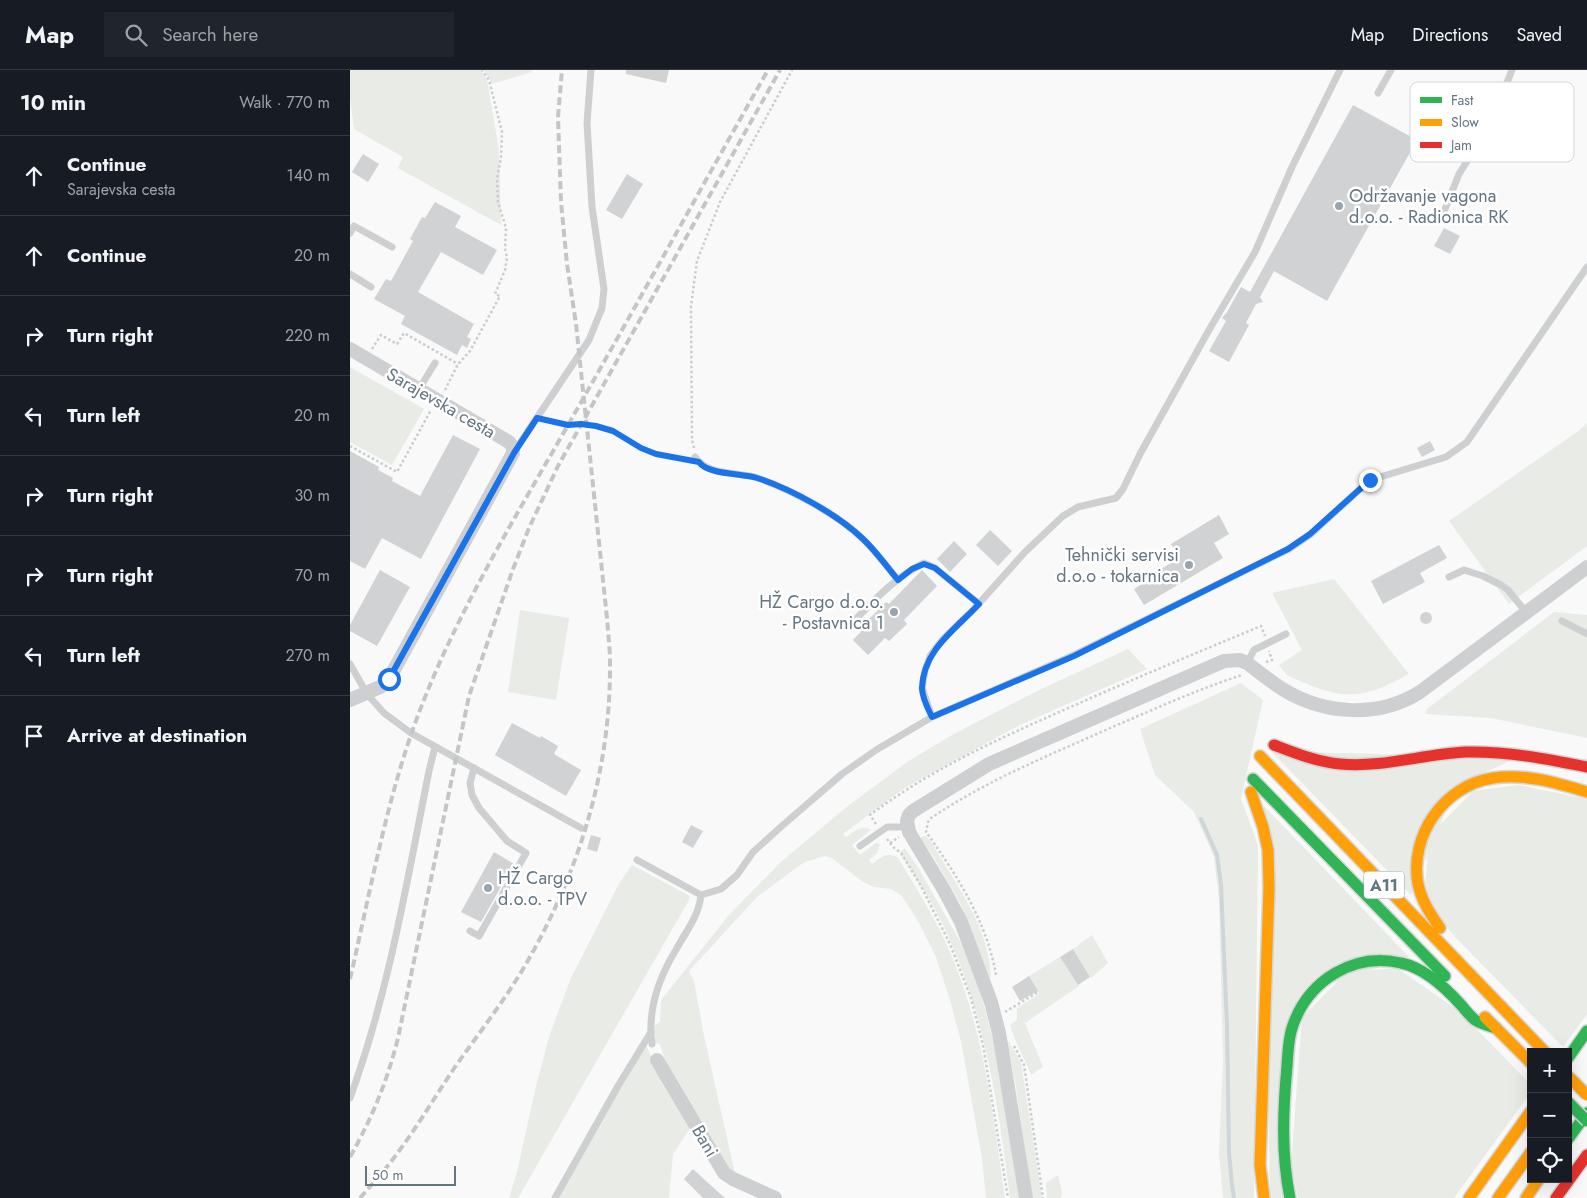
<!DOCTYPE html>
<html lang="en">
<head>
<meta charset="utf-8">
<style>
	body { margin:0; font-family:Jost,sans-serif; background:#20242c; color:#f1f3f6 }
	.controls { position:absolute; right:15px; bottom:15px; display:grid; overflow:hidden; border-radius:0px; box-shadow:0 5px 20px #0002 }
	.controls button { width:45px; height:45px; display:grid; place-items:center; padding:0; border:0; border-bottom:1px solid #363941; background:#171b24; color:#f1f3f6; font:25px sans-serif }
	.scale { position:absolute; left:15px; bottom:12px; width:91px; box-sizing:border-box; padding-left:5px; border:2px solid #657683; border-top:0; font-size:14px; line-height:18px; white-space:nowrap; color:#657683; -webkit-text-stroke:4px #fff; paint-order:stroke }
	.stop { position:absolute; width:15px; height:15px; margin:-11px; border:4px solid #1a73e8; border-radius:50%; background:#fff }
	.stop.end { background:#1a73e8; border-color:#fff; box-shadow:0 1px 5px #0008 }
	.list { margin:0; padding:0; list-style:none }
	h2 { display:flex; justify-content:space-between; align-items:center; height:65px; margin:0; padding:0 20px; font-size:21px }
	h2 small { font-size:16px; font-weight:400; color:#9ea1a6 }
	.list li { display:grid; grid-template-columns:32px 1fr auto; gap:15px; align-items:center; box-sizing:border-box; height:80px; padding:0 20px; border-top:1px solid #363941 }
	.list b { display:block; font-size:19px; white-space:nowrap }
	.list p { margin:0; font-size:16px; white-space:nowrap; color:#9ea1a6 }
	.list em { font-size:16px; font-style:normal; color:#9ea1a6 }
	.icon { flex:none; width:28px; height:28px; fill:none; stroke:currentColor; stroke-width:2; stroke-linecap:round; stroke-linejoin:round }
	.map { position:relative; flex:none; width:1237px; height:1128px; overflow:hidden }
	header { display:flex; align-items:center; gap:30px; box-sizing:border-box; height:70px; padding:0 25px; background:#171b24; border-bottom:1px solid #363941 }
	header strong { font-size:24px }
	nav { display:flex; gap:28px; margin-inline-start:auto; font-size:18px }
	.search { width:350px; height:45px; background:#20242c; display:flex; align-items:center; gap:12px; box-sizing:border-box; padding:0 18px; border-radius:0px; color:#9ea1a6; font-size:19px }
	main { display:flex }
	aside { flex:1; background:#171b24 }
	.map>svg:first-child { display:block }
</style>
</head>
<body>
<header>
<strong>Map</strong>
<div class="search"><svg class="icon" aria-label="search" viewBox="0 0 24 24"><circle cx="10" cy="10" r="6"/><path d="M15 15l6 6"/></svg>Search here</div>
<nav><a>Map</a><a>Directions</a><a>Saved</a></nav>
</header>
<main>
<aside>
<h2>10 min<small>Walk · 770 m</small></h2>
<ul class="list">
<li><svg class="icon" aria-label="ahead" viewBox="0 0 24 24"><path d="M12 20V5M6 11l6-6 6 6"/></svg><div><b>Continue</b><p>Sarajevska cesta</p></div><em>140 m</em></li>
<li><svg class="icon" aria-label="ahead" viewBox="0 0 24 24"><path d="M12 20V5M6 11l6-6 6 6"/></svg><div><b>Continue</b></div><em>20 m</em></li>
<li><svg class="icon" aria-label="right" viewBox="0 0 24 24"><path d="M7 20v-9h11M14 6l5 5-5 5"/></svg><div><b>Turn right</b></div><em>220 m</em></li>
<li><svg class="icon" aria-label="left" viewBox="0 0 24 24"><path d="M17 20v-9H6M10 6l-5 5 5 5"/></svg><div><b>Turn left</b></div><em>20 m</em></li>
<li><svg class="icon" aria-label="right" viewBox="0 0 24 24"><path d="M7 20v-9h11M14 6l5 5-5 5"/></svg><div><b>Turn right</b></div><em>30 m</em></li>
<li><svg class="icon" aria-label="right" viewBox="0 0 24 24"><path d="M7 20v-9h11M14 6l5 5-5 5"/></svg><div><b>Turn right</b></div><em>70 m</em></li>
<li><svg class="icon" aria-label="left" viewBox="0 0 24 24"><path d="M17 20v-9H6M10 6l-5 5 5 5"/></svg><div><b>Turn left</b></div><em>270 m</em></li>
<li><svg class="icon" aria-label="arrive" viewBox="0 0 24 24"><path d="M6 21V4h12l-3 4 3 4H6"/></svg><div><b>Arrive at destination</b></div></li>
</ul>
</aside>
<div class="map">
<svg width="1237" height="1128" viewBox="0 0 1237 1128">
	<rect width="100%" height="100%" fill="#f9f9f9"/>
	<g fill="#e8ebe6">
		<path d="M 0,0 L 131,0 L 137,10 L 149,80 L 151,155 L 48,98 L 53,87 L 4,59 L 0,27 Z"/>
		<path d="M 134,0 L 181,0 L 182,2 L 142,14 Z"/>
		<path d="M 0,297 L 74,339 L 42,395 L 0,372 Z"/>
		<path d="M 1237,353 L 1237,476 L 1159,534 L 1099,451 L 1227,362 Z"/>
		<path d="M 984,509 L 1059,604 C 1021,625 999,632 957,614 C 944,608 937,608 929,595 L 952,580 L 922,523 Z"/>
		<path d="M 170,540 L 219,548 L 206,630 L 158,622 Z"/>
		<path d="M 1204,542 L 1237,545 L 1237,668 L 1141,648 L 1076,644 L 1077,639 Z"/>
		<path d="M 778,579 L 797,599 L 670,655 L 553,719 L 493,764 L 496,767 C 504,762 512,754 521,760 L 502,775 L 510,785 L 527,772 L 530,775 L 527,783 L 519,790 L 522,794 C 531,788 537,780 548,788 C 571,825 594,863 609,905 C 636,976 644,1054 655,1128 L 636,1128 L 632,1088 L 611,971 L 600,930 L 586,887 L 569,853 L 552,826 L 541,819 L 524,817 L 513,812 L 482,788 L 474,786 L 453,793 L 407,827 L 339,901 L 344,911 L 354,966 L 386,1108 L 376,1100 L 318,1001 L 310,974 L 305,973 L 305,955 L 310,952 L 311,930 L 379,845 L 432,791 L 494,739 L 557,692 L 602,665 L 687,621 Z"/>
		<path d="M 891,613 L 913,630 L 891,729 L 908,775 L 904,1128 L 873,1128 L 869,1082 L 873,990 L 869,829 L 864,787 L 844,742 L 805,705 L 790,659 Z"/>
		<path d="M 921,681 L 1166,688 L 1106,716 L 1061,825 Z"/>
		<path d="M 1168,715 L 1237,729 L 1237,944 L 1213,977 L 1106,868 L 1087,845 L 1075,819 L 1079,766 L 1123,721 Z"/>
		<path d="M 914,736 L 1059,887 L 950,924 L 934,1128 L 920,1128 Z"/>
		<path d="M 573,766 L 576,766 C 584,775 590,787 597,798 C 617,831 640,867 641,907 L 639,907 L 610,833 L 583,786 L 570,768 Z"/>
		<path d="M 555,778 L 569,799 L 612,875 L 630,921 L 643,969 L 669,1128 L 660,1128 C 648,1033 634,936 590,849 C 579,827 565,806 551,785 L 551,781 Z"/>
		<path d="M 282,795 L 340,826 L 339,830 L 168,1128 L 159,1128 L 167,1102 L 186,1016 L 200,964 L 221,908 L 270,812 Z"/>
		<path d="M 742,865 L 758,893 L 741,908 L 723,879 Z"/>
		<path d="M 710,887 L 729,916 L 675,953 L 693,997 L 681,1005 C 675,988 665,973 660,955 L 667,950 L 667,938 L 689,924 L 679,906 Z"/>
		<path d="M 1047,898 L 1109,941 L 1181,1015 L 1181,1022 L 1104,1128 L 948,1128 L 941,1095 L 952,947 L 997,902 Z"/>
		<path d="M 659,972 L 671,993 L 692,1128 L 682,1128 L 665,1011 L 657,973 Z"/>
		<path d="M 296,975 L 308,1002 L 339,1053 L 339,1060 L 323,1084 L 319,1128 L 208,1128 L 238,1072 Z"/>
		<path d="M 708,1105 L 712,1122 L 711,1128 L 697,1128 L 696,1113 Z"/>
	</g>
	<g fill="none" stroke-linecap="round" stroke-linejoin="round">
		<path stroke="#ced6d9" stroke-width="4" d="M 851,749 L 867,785 L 871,815 L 877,955 L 879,1083 L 882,1114 L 884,1128"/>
	</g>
	<g fill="#d0d2d3">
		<path d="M 276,0 L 319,0 L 316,13 L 276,4 Z"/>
		<path d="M 1003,35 L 1067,70 L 977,231 L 924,201 L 910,227 L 913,232 L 906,234 L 896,253 L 899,255 L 879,292 L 859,281 L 876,251 L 872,248 L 877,242 L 891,217 L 900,222 Z"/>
		<path d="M 13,84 L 29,94 L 18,112 L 2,102 Z"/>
		<path d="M 277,104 L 293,114 L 272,149 L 256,140 Z"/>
		<path d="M 85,132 L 111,146 L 105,157 L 147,180 L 133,205 L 91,182 L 68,222 L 124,254 L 117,267 L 121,269 L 117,278 L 112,275 L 107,285 L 51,254 L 55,246 L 24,229 L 36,209 L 41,211 L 63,171 L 60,169 L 72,147 L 75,148 Z"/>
		<path d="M 1094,158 L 1110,166 L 1100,184 L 1084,176 Z"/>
		<path d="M 103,365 L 130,379 L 71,489 L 32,468 L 15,499 L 0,491 L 0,381 L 29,397 L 28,400 L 43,408 L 42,411 L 70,426 Z"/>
		<path d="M 1080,371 L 1085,380 L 1072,387 L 1067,378 Z"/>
		<path d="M 869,445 L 879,464 L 864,473 L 873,488 L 794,535 L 784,519 L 804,507 L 806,502 L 829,488 L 821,474 Z"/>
		<path d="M 640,460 L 662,481 L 648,496 L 626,475 Z"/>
		<path d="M 604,471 L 617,484 L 600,502 L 587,489 Z"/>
		<path d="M 1089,475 L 1097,488 L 1070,503 L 1075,512 L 1033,534 L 1021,511 Z"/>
		<path d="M 30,500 L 60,517 L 27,576 L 0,561 L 0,555 Z"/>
		<path d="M 572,500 L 587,516 L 554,550 L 557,554 L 539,571 L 535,568 L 518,585 L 503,570 L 520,552 L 519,549 L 536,532 L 539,534 Z"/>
		<circle cx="1076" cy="548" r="6"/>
		<path d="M 162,653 L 190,668 L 191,666 L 208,676 L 204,684 L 231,700 L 216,726 L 145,685 Z"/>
		<path d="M 341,755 L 353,761 L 343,778 L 332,772 Z"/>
		<path d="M 241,765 L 251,768 L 247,782 L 237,779 Z"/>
		<path d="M 144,782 L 164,794 L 131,852 L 111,842 Z"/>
		<path d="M 723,879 L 740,907 L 728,915 L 710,887 Z"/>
		<path d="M 679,906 L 688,921 L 670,931 L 662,917 Z"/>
		<path d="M 343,1099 L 357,1112 L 375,1128 L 353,1128 L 334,1109 Z"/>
	</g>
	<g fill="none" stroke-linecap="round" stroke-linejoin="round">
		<g stroke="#d5d6d6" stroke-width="14">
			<g id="fast">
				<path d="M 903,709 L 1095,906"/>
				<path d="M 1218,988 L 1237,961"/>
				<path d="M 1218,1069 L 1237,1043"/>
				<path d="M 940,1128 C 931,1084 933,1040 937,996 C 938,982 938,968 943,955 C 959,910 1004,882 1051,893 C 1075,898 1096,918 1112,936 C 1116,941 1120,946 1125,950 C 1131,954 1139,956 1146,958"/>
			</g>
		</g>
		<g stroke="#d5d6d6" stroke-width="14">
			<g id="slow">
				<path d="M 910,686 L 1195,982"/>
				<path d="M 901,722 L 913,757 L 918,780 L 919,818 L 910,1095 L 914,1128"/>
				<path d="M 1090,858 C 1081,845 1071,830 1068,814 C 1059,766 1094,715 1143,708 C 1174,703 1207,713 1237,722"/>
				<path d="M 1135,947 L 1181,993"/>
				<path d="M 1119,1128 L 1181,1041"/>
				<path d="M 1148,1128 L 1181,1082"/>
				<path d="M 1176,1128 L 1189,1109"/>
			</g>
		</g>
		<g stroke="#d5d6d6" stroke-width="14">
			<g id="jam">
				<path d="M 924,675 C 945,683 967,692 990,694 C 1033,698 1073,684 1116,682 C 1157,681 1197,689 1237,697"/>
				<path d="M 1206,1128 L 1237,1085"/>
			</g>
		</g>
		<g stroke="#cbcccd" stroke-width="2.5" stroke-dasharray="2.5 2.5" stroke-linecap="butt">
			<path d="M 22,279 L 31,265 L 47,274 L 54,263 L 108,294"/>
			<path d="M 95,320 L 108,294 L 120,281 L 150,226 L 145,224 L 155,200 L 157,188 L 155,178 L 156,158 L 148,132 L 147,109 L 151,87 L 152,62 L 139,10 L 132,0"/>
			<path d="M 196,350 L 218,355 L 231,354 L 246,356 L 263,361 L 291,378 L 338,391"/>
			<path d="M 0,376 L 47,402 L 81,340"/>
			<path d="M 344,378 L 342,370 L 341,236 L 347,191 L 370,132 L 442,0"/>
			<path d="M 916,592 L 922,590 L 919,581"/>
			<path d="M 526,754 L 520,745 C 580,700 648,669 716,639 C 781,610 846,583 911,556 L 915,566"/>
			<path d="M 537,769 L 543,777 L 551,783 L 571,816 L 600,874 L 621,928 L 633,975 L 658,1128"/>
			<path d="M 540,773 L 549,767"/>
			<path d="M 646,905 C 637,852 607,805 576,762 L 578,752 L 581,748 C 636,711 697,686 758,659 C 802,640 846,620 892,605"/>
			<path d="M 655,942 L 688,922"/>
			<path d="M 664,976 L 674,995 L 693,1128"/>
		</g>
		<g stroke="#cecfd0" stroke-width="7">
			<path d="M 1028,23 L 1041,0"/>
			<path d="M 1091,149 L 1109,104 L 1128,74 L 1149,32 L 1162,0"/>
			<path d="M 0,163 L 4,156 L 42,177"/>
			<path d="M 0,204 L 21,217"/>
			<path d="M 69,319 L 85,293"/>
			<path d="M 164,382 L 239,270 L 252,238 L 254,219 L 242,137 L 237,53 L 241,0"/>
			<path d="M 345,387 C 359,407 387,401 408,408 C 443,421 486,443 513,469 C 526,482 537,496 548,510"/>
			<path d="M 1099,507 L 1114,500 L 1133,506 L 1151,515 L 1158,520 L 1176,542"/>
			<path d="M 1212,551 L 1237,564"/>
			<path d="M 498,557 C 521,534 543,508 574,493 L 585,498 L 629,534"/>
			<path d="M 897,593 L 904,580 L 936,564"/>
			<path d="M 0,594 L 17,624 L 34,643 L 61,663 L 231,758"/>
			<path d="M 582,647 L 572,618 L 575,601 L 580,586 L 593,569 L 624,539 L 675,482 L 713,446 L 728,437 L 766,428 L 773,419 L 790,384 L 859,260 L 905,182 L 942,97 L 990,0"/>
			<path d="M 510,776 L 537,757 L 557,757"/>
			<path d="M 287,790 L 351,825 L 371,819 L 387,805 L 403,782 L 433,755 L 492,704 L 526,680 L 582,647 L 724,585 L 939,479 L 961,464 L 1020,410 L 1096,387 L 1117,372 L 1237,197"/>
			<path d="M 120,861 L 129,866 L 176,783 L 157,771 L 129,738 L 122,725 L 120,713 L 124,698"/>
			<path d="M 302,974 C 297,939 309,907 327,878 C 337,860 349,845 351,825"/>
			<path d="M 0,1028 C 39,922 57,811 79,701 L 85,677"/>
			<path d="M 205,1128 L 268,1016 L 301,962"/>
		</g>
		<g stroke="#cecfd0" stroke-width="14">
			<path d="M 0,279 L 159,372 L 163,377 L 163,383 L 39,609 L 30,617 L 0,630"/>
			<path d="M 307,990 L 374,1103 L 383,1109 L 425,1128"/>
			<path d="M 676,1128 L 649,963 L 641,932 L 611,852 L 594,820 L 559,762 L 557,751 L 559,745 L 563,741 L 639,694 L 874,591 L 890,590 L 897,593 C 909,602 921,612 934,620 C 976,645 1029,648 1070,622 L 1237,497"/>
		</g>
		<use href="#fast" stroke="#30b455" stroke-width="11"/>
		<use href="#slow" stroke="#ff9f0a" stroke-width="11"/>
		<use href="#jam" stroke="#e5322d" stroke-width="11"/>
		<g stroke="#c3c5c6" stroke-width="4" stroke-dasharray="8 4" stroke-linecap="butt">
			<path d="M 0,909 C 21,819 37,726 70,640 C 109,538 168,443 222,348 C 288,233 352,116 418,0"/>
			<path d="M 0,1087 C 22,1048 37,1012 48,968 L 119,626 L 163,499 L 179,458 L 208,396 L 430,0"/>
			<path d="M 10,1128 C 23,1113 37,1098 49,1081 C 69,1054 86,1025 105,997 C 129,963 155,930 176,894 C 229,802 261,700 260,593 C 260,578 258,563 257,548 L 226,254 L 217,194 L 211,132 L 208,47 L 212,0"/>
		</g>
		<g stroke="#d5d6d6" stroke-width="14" stroke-linecap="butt">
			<path id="fast-bridge" d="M 1218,1032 L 1237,1051"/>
		</g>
		<g stroke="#d5d6d6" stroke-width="14" stroke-linecap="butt">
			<path id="slow-bridge" d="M 1218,1006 L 1237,1025"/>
		</g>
		<use href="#fast-bridge" stroke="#30b455" stroke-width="11"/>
		<use href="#slow-bridge" stroke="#ff9f0a" stroke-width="11"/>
	</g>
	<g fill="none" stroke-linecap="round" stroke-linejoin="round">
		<path stroke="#1a73e8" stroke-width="6" d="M 39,609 L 164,383 L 187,348 L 218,355 L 231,354 L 246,356 L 263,361 L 291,378 L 306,384 L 349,392 C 358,405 392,403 407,408 C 441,419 487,444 513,469 C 526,481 536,496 548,510 L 562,499 L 574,494 L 585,498 L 629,534 C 606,559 573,580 572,618 C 572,628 578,639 582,647 L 724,586 L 938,479 L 960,464 L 1020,410"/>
	</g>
	<g fill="#99a4ac" stroke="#fff" stroke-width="2">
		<circle cx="989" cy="136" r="5"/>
		<circle cx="839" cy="495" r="5"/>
		<circle cx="544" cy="542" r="5"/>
		<circle cx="138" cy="818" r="5"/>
	</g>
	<g text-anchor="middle" stroke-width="5" stroke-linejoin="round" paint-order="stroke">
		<rect fill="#fff" stroke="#939fa8" stroke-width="1" x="1014" y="801.5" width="40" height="27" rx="4"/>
		<g font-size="16" font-weight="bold" fill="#657683">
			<text x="1034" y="821">A11</text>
		</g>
		<g font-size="18" fill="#657683" stroke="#fff" text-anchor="start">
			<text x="999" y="132">Održavanje vagona<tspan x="999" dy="21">d.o.o. - Radionica RK</tspan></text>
			<text x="829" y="491" text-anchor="end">Tehnički servisi<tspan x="829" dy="21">d.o.o - tokarnica</tspan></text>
			<text x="534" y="538" text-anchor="end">HŽ Cargo d.o.o.<tspan x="534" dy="21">- Postavnica 1</tspan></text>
			<text x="148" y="814">HŽ Cargo<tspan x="148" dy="21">d.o.o. - TPV</tspan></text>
		</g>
		<g font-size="18" fill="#657683" stroke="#fff">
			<text transform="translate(91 333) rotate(30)" y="6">Sarajevska cesta</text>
			<text transform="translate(355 1071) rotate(60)" y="6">Bani</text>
		</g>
	</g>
	<rect x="1060" y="12" width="164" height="80" rx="8" fill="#fff" stroke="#d1d6da" stroke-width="1"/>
	<rect x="1070" y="27" width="22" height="6" fill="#30b455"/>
	<rect x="1070" y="49" width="22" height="7" fill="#ff9f0a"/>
	<rect x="1070" y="72" width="22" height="6" fill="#e5322d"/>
	<g font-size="14" fill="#657683">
		<text x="1101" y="35">Fast</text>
		<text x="1101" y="57">Slow</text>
		<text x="1101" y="80">Jam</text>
	</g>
</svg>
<div class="controls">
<button>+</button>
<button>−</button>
<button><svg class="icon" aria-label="locate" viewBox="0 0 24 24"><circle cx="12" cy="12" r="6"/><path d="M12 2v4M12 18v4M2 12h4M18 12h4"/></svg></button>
</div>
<div class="scale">50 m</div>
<div class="stop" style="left:39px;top:609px"></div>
<div class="stop end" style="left:1020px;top:410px"></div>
</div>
</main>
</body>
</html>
